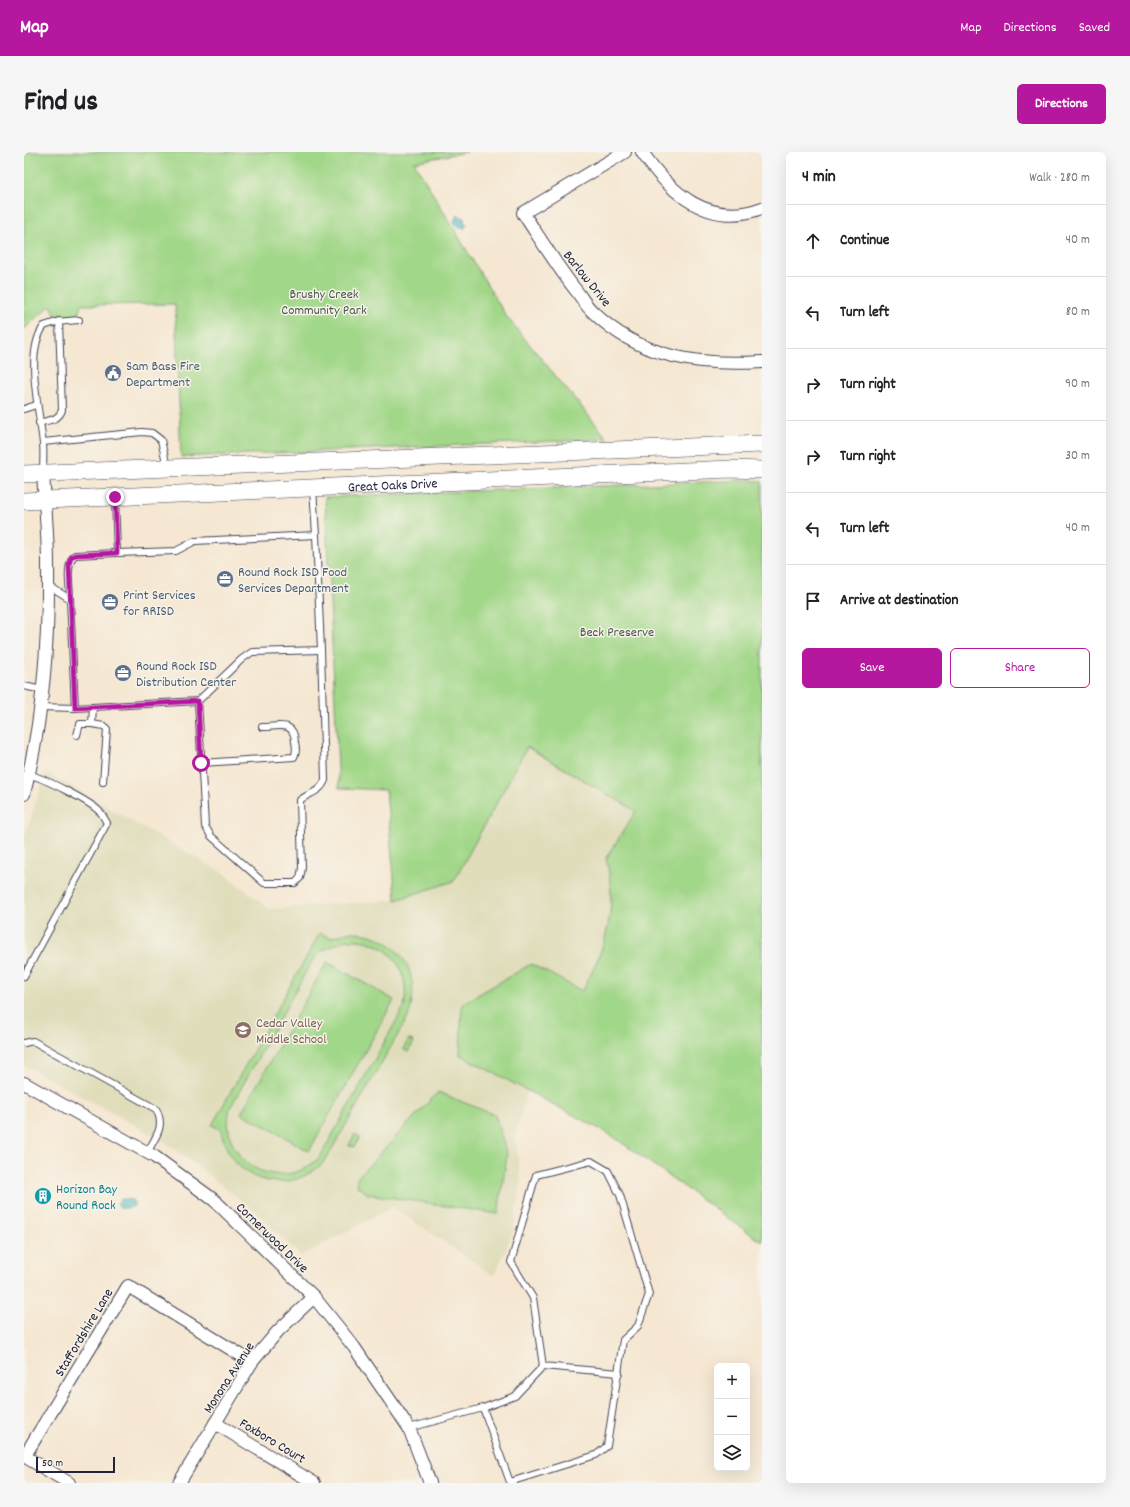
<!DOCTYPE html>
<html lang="en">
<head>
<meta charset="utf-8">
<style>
	body { margin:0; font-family:Dekko,sans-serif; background:#f6f6f6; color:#202124 }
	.controls { position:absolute; right:12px; bottom:12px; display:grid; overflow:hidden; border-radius:6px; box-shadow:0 4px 16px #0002 }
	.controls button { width:36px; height:36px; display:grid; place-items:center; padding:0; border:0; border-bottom:1px solid #e0e0e0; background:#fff; color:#202124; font:20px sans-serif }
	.scale { position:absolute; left:12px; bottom:10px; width:79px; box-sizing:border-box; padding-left:4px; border:2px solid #22223b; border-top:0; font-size:11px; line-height:14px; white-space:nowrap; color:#22223b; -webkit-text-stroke:3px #f7f3e8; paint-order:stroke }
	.stop { position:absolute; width:12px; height:12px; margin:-9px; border:3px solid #b5179e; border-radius:50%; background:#fff }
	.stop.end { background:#b5179e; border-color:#fff; box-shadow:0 1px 4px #0008 }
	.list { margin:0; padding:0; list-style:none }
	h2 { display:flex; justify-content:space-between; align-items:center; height:52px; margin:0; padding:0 16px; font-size:17px }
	h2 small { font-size:13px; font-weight:400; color:#757577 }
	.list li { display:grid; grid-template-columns:26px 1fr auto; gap:12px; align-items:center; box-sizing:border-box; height:72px; padding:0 16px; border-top:1px solid #e0e0e0 }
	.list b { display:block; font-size:15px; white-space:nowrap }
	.list em { font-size:13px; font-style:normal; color:#757577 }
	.actions { display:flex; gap:8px; padding:12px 16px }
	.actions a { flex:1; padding:9px 0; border:1px solid #b5179e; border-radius:6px; text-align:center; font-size:14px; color:#b5179e }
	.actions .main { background:#b5179e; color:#fff }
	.icon { flex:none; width:22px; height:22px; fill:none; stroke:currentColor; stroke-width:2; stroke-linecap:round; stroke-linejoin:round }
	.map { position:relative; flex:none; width:738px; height:1331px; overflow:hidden; border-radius:6px }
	header { display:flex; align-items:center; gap:24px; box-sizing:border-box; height:56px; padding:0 20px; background:#b5179e; color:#fff }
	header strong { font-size:19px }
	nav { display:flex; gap:22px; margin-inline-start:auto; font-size:14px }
	.intro { display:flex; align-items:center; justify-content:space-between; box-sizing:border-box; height:96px; padding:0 24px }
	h1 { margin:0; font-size:28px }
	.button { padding:10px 18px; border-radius:6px; background:#b5179e; color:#fff; font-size:14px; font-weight:700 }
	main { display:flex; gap:24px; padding:0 24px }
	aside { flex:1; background:#fff; border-radius:6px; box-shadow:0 4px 16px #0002 }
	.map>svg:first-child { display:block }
</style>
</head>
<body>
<header>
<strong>Map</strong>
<nav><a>Map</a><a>Directions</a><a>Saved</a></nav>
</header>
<div class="intro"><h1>Find us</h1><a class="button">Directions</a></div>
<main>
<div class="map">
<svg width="738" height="1331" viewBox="0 0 738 1331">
	<rect width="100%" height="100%" fill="#f7f3e8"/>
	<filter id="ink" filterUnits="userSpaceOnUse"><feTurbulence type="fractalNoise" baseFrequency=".025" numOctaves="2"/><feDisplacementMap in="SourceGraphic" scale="8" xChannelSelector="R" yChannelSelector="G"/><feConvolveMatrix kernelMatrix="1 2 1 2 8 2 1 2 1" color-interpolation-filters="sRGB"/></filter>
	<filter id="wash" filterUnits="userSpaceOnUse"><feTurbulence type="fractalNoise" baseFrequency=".012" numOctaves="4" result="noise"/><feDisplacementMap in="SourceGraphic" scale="16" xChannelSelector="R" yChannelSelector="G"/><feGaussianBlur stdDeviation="0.9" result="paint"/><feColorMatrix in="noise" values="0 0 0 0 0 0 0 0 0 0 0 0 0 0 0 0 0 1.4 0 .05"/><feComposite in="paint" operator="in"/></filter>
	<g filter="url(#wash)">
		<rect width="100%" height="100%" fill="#f5e7d2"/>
		<path fill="#e0ddbb" d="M 503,594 L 612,659 L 582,706 L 587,728 L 587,761 L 579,795 L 558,840 L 507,812 L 436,903 L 503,939 L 491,983 L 497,1031 L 489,1081 L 470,1124 L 369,1055 L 277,1104 L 230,1058 L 140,989 L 0,913 L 0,687 L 22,620 L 199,721 L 246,757 L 372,748 L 430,729 Z"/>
		<g fill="#a1d788" stroke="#627c62" fill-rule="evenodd">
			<path d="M 0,0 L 443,0 L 390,10 L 482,164 L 584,287 L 157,305 L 151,152 L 57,153 L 54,164 L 31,163 L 27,153 L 0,177 Z"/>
			<path d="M 725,328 L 738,329 L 738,1090 L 587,983 L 436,903 L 438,852 L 507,812 L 558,839 C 583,793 594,758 582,706 L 612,659 L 503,595 L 430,729 L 372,748 L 362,638 L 315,636 L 301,345 Z"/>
			<path d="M 327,780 C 374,782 400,820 384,865 L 301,1009 C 264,1047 206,1031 197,978 L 188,973 L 296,781 L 306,786 ZM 322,788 C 362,785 388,815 380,855 L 296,1005 C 256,1045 193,1011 206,956 L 288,809 L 299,798 Z"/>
			<path d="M 303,810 L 370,848 L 285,999 L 217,961 Z"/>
			<path d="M 385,887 L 390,890 L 384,900 L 379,897 Z"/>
			<path d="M 414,940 L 471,963 L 483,1003 L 474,1062 L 344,1042 L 334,1035 L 333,1026 Z"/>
			<path d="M 331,982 L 336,985 L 330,995 L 325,993 Z"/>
		</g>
		<g fill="#49b8c0" stroke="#366d7e">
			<path d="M 433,63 L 440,66 L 440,70 L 443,72 L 440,77 L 434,75 L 430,70 Z"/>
			<path d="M 97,1047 L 108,1048 L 110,1051 L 110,1054 L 106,1056 L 97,1056 L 93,1051 Z"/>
		</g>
	</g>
	<g filter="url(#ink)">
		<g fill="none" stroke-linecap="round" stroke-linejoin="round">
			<g stroke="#424052" stroke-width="8">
				<g id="lane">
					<path d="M 0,257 L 12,253"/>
					<path d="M 15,271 C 25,268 35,268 38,258 L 35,169"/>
					<path d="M 19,290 L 118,280 L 128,281 L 137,288 L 143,315"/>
					<path d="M 19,321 C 19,311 20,302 19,292 C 16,260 0,201 20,174 L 32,170 L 55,168"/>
					<path d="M 91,346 L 93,401 L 152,399 L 171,389 L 292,383 L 289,337"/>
					<path d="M 46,447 C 46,434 41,412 51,403 L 93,401"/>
					<path d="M 0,534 L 18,538"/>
					<path d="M 174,549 L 181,674 L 187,684 L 240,731 L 271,731 L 276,726 L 278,716 L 276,648 C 285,641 297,640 301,628 L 297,498"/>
					<path d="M 16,555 L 51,556 L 46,447 L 24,433"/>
					<path d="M 69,555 L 68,572 L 80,574 L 83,577 L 79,630"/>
					<path d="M 51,556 L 174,549 L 218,507 L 228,500 L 297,498 L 292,383"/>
					<path d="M 53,583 L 56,572 L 68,572"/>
					<path d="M 177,611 L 270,605 C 273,600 272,595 271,590 C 270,568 255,575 238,575"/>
					<path d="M 0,824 L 83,671 C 81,668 79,663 76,660 C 66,649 19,626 4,622"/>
					<path d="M 0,891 L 9,889 L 132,957 C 142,975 131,985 123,1001"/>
					<path d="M 519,1214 L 595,1221"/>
					<path d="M 385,1276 L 459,1256 L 491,1244 L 519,1214 L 509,1146 L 487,1110 L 512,1023 L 567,1009 L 584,1019 L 596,1043 L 625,1142 L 614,1174 L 599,1188 L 583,1294 L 572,1303 L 486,1330 L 459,1256"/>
				</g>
			</g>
			<g stroke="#424052" stroke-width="14">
				<g id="street">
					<path d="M 601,0 L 499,61 C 517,88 534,116 554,141 C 559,148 563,155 569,160 C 616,206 675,214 738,210"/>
					<path d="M 618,0 C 646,41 685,76 738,56"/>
					<path d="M 0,642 C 19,568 25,489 24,413 C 24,383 21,352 19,322"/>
					<path d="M 0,931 L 131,1005 L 190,1048 L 290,1145 L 330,1195 L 385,1276 L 406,1331"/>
					<path d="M 191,1271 L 290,1331"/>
					<path d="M 0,1304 L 45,1331"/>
					<path d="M 0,1305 L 104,1134 L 228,1210"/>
					<path d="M 155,1331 L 228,1210 L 254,1179 L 290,1145"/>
				</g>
			</g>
			<g stroke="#424052" stroke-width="18">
				<g id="secondary">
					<path d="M 0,322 L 738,292"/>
					<path id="s1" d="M 0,349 L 706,317 L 738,318"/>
				</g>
			</g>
			<use href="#lane" stroke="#fff" stroke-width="6"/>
			<use href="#street" stroke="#fff" stroke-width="12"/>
			<use href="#secondary" stroke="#fff" stroke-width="17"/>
		</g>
	</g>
	<g fill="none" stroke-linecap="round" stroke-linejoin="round" filter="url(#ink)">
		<path stroke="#b5179e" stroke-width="5" d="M 91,345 L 93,401 L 51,403 L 47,406 L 45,412 L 51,556 L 174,549 L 177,611"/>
	</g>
	<defs>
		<g id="civic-disc" transform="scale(0.9)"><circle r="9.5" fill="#5c6f8a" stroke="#f7f3e8"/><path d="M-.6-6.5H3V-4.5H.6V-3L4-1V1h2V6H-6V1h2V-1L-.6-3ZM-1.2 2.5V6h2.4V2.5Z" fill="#fff"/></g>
		<g id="office-disc" transform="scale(0.9)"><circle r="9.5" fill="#5c6f8a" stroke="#f7f3e8"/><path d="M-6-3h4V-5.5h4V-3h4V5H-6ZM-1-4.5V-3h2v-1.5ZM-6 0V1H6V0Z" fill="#fff"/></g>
		<g id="school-disc" transform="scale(0.9)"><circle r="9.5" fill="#8d6e63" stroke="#f7f3e8"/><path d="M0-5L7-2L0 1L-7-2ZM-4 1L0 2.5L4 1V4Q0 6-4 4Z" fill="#fff"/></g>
		<g id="building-disc" transform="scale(0.9)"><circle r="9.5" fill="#0f9aa8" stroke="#f7f3e8"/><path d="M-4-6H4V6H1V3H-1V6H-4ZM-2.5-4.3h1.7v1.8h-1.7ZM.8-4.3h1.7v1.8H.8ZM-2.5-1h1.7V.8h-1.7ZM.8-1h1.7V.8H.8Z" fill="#fff"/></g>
	</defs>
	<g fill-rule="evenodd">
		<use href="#civic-disc" x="89" y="221"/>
		<use href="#office-disc" x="201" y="427"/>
		<use href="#office-disc" x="86" y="450"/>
		<use href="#office-disc" x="99" y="521"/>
		<use href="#school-disc" x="219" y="878"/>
		<use href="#building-disc" x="19" y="1044"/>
	</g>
	<g text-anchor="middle" stroke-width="3" stroke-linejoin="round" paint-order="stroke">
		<g font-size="14" fill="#22223b" stroke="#f7f3e8">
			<text transform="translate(564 126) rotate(51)" y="5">Barlow Drive</text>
			<text dy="5" stroke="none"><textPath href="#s1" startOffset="369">Great Oaks Drive</textPath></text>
			<text transform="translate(249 1085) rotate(44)" y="5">Cornerwood Drive</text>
			<text transform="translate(59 1180) rotate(-59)" y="5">Staffordshire Lane</text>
			<text transform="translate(204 1225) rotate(-57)" y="5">Monona Avenue</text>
			<text transform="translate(249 1288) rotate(31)" y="5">Foxboro Court</text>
		</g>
		<g font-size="14" fill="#485852" stroke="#f7f3e8">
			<text x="300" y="146">Brushy Creek<tspan x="300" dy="16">Community Park</tspan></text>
			<text x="593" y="484">Beck Preserve</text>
		</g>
		<g font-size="14" fill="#4e5e75" stroke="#f7f3e8" text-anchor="start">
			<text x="102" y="218">Sam Bass Fire<tspan x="102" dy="16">Department</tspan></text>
			<text x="214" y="424">Round Rock ISD Food<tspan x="214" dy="16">Services Department</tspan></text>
			<text x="99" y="447">Print Services<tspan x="99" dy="16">for RRISD</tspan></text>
			<text x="112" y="518">Round Rock ISD<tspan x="112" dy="16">Distribution Center</tspan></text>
		</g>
		<g font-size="14" fill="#785e54" stroke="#f7f3e8" text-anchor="start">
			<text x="232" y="875">Cedar Valley<tspan x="232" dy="16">Middle School</tspan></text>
		</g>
		<g font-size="14" fill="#0d838f" stroke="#f7f3e8" text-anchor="start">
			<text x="32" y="1041">Horizon Bay<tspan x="32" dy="16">Round Rock</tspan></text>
		</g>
	</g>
</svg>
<div class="controls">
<button>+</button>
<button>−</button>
<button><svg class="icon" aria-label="layers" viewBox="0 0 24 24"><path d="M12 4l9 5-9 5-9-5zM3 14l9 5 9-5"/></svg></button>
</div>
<div class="scale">50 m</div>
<div class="stop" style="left:177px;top:611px"></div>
<div class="stop end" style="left:91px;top:345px"></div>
</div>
<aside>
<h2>4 min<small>Walk · 280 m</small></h2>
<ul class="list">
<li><svg class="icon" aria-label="ahead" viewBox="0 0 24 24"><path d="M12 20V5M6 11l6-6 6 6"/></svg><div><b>Continue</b></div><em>40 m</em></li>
<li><svg class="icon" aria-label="left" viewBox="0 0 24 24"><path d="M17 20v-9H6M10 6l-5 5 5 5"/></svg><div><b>Turn left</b></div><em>80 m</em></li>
<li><svg class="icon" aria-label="right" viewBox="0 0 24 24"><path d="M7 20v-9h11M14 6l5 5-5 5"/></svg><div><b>Turn right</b></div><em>90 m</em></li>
<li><svg class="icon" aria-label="right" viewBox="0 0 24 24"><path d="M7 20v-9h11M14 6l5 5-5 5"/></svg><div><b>Turn right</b></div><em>30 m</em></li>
<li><svg class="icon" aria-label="left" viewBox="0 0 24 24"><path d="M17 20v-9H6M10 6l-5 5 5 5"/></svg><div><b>Turn left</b></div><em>40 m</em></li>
<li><svg class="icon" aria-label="arrive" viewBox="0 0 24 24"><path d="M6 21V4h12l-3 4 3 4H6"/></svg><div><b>Arrive at destination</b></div></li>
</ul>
<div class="actions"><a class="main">Save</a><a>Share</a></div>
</aside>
</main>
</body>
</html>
